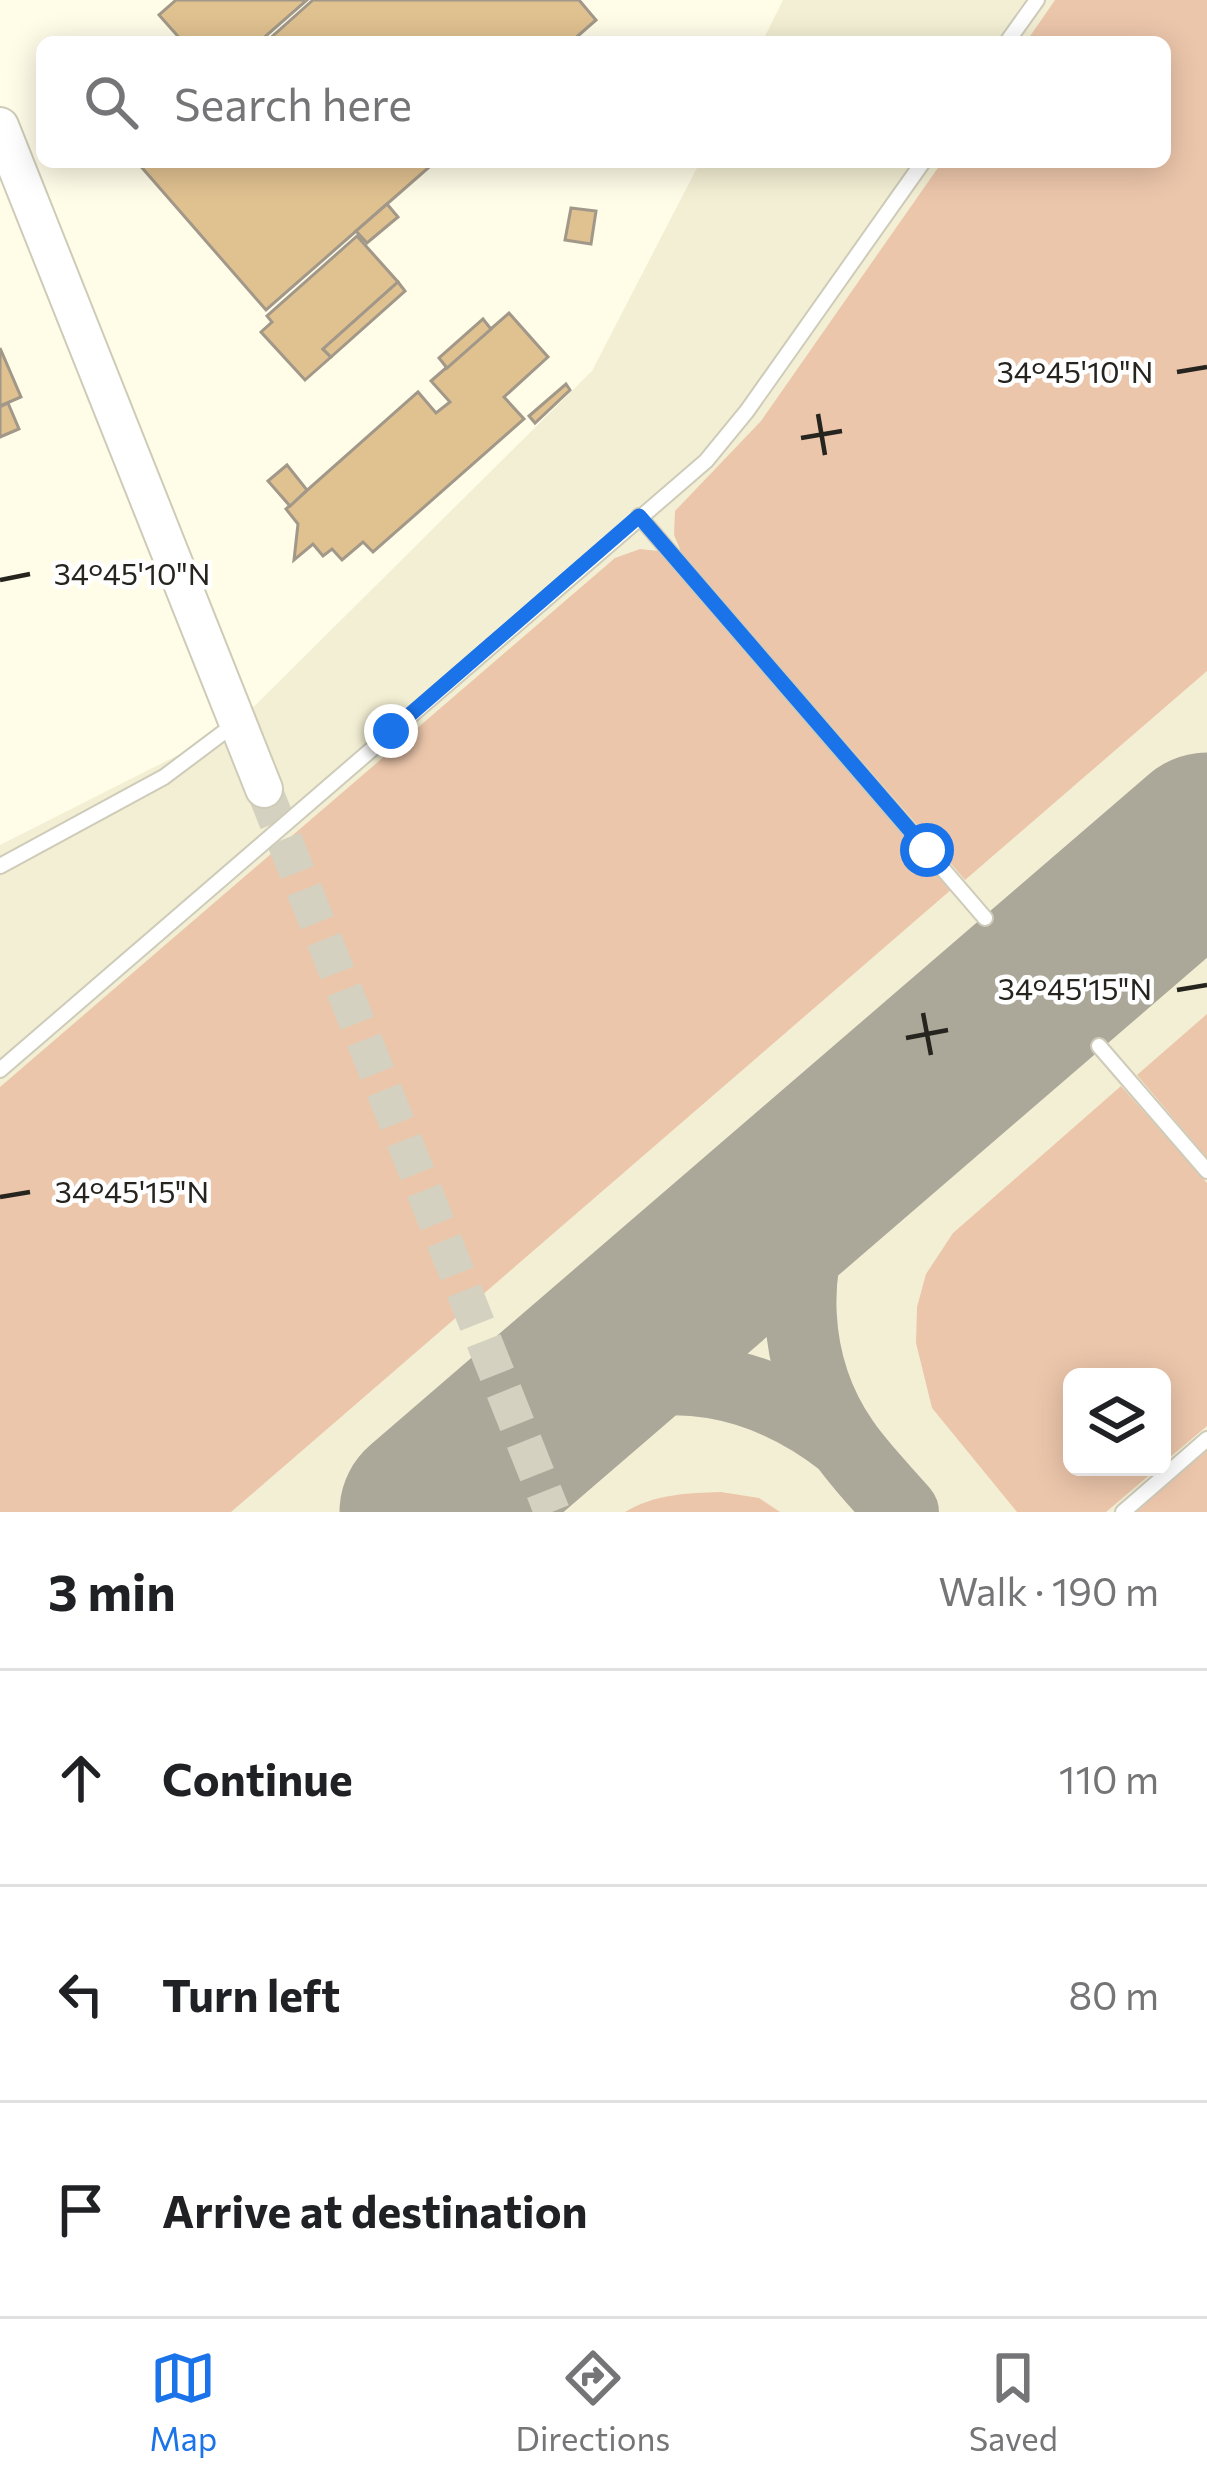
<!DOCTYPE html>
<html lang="en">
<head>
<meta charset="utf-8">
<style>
	body { margin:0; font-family:Commissioner,sans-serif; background:#f2f2f2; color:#202124 }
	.controls { position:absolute; right:36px; bottom:36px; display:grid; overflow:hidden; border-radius:18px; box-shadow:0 6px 30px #0003 }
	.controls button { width:108px; height:108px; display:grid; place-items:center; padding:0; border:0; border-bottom:3px solid #e0e0e0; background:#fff; color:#202124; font:60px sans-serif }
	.stop { position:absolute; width:36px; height:36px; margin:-27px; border:9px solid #1a73e8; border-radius:50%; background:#fff }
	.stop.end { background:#1a73e8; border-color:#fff; box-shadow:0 3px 12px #0008 }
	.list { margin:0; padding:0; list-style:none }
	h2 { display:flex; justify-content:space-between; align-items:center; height:156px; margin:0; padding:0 48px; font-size:51px }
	h2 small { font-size:39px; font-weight:400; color:#757577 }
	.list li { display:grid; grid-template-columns:78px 1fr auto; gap:36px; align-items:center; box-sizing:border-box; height:216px; padding:0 48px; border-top:3px solid #e0e0e0 }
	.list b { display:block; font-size:45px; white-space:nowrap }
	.list em { font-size:39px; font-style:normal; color:#757577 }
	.icon { flex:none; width:66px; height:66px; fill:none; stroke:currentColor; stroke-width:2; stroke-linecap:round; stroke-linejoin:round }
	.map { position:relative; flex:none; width:1207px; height:1512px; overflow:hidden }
	.search { position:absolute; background:#fff; box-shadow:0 6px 30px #0003; left:36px; right:36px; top:36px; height:132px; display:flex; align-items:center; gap:30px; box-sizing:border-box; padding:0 42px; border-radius:18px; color:#757577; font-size:45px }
	.sheet { height:804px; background:#fff }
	nav { display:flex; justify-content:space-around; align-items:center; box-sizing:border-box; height:168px; border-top:3px solid #e0e0e0; background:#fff; font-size:33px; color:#757577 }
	nav a { display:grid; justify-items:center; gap:6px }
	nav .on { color:#1a73e8 }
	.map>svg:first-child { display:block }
</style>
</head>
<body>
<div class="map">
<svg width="1207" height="1512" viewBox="0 0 1207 1512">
	<rect width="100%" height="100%" fill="#fffce8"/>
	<path fill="#f3efd4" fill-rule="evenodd" d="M 783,0 L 1207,0 L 1207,1512 L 0,1512 L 0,845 L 190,749 L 200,760 L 592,371 L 700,162 L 1165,162 L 1165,42 L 762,42 ZM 1072,1377 L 1162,1377 L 1162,1467 L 1072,1467 Z"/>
	<g fill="#ecc6ab">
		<path d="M 1055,0 L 1207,0 L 1207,671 L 965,880 L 682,554 L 674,535 L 675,511 L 761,421 L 942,162 L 1165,162 L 1165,42 L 1026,42 Z"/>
		<path d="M 640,549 L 658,551 L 952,889 L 231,1512 L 0,1512 L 0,1087 L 615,558 Z"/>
		<path d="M 1207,1014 L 1207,1158 L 1137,1075 Z"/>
		<path d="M 1121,1086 L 1207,1183 L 1207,1426 L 1162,1464 L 1162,1377 L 1072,1377 L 1072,1467 L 1159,1467 L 1106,1512 L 1017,1512 L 932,1408 L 916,1343 L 917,1307 L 926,1274 L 953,1233 Z"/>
		<path d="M 1207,1450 L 1207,1512 L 1134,1512 Z"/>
		<path d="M 721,1492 L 759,1498 L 780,1512 L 625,1512 C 655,1494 687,1493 721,1492 Z"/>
	</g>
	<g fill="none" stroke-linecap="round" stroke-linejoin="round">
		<g stroke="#aba89a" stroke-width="72">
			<path d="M 877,1125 C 861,1145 845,1164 832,1185 C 785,1263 792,1367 843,1441 C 860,1466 883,1489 903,1512"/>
			<path d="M 514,1438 C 533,1426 552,1413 571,1404 C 665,1357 765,1381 844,1443"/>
		</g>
		<path stroke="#aba89a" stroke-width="177" d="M 428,1512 L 1207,841"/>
	</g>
	<g fill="#e0c190" stroke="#a29889" stroke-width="3">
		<path d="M 176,0 L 307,0 L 259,42 L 183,42 L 159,15 Z"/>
		<path d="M 313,0 L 579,0 L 596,20 L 571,42 L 266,42 Z"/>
		<path d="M 137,162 L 435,162 L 266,310 Z"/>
		<path d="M 387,204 L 398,217 L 367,243 L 356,231 Z"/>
		<path d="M 571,208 L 596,211 L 591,244 L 565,240 Z"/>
		<path d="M 357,236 L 398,282 L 323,349 L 331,357 L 305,380 L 261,332 L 272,322 L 267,316 Z"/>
		<path d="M 398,282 L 405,291 L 331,357 L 323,349 Z"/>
		<path d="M 509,313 L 548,357 L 504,397 L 524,419 L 373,552 L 363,542 L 342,560 L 332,549 L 323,556 L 313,544 L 294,560 L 298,524 L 286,509 L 418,392 L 436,413 L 450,402 L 431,381 Z"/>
		<path d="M 483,319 L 491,329 L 447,368 L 439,358 Z"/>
		<path d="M 0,348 L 21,397 L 0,406 Z"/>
		<path d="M 566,384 L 570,390 L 535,423 L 529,416 Z"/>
		<path d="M 8,403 L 19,429 L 0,437 L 0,407 Z"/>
		<path d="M 287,465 L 307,490 L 290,506 L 268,481 Z"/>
	</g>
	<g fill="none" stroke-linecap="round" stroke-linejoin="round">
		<path stroke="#d4d1c0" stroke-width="36" stroke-dasharray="36 18" stroke-linecap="butt" d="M 264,789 L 552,1512"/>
		<g stroke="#cecbb9" stroke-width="18">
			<g id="service">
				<path d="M 1007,42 L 1037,0"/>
				<path d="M 639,516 L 985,918"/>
				<path d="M 0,866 L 164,777 L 236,723"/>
				<path d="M 1099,1046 L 1207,1171"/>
				<path d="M 0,1070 L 706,461 L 747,411 L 923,162"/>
				<path d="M 1123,1512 L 1207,1439"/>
			</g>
		</g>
		<g stroke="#cecbb9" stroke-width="40">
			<path id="tertiary" d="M 0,126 L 264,789"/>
		</g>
		<use href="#service" stroke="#fff" stroke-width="14"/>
		<use href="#tertiary" stroke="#fff" stroke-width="36"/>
	</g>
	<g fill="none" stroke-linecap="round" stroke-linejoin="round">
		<path stroke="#1a73e8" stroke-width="15" d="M 391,731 L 639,516 L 927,850"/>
	</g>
	<path fill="none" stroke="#26241e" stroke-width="4.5" d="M 1177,372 L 1207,367M 818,414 L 825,455M 801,438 L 842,431M 0,580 L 30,574M 1177,990 L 1207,985M 923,1013 L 931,1055M 906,1038 L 948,1030M 0,1197 L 30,1192"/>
	<g font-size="30" text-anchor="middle" fill="#26241e" stroke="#fff" stroke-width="9" stroke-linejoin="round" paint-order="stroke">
		<text x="1075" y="383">34°45'10"N</text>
		<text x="132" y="585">34°45'10"N</text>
		<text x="1075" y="1000">34°45'15"N</text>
		<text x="132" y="1203">34°45'15"N</text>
	</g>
</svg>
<div class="controls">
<button><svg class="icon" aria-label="layers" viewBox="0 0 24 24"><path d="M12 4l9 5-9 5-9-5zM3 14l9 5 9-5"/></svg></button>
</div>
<div class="stop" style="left:927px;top:850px"></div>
<div class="stop end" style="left:391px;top:731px"></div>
<div class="search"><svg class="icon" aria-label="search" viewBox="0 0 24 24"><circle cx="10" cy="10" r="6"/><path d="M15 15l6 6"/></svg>Search here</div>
</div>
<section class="sheet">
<h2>3 min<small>Walk · 190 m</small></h2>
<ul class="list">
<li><svg class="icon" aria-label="ahead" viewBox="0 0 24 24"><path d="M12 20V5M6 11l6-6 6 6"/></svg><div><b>Continue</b></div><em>110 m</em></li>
<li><svg class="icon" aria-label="left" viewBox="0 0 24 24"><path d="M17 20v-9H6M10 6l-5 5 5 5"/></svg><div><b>Turn left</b></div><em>80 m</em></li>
<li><svg class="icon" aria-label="arrive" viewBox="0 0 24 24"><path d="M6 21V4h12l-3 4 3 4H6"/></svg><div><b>Arrive at destination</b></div></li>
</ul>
</section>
<nav>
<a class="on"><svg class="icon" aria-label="map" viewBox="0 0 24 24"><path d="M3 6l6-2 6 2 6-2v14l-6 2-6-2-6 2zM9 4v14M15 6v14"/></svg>Map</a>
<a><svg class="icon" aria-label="directions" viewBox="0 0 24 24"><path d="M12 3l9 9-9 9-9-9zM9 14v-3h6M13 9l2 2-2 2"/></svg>Directions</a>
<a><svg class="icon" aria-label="saved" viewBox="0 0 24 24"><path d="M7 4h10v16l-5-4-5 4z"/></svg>Saved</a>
</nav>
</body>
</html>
